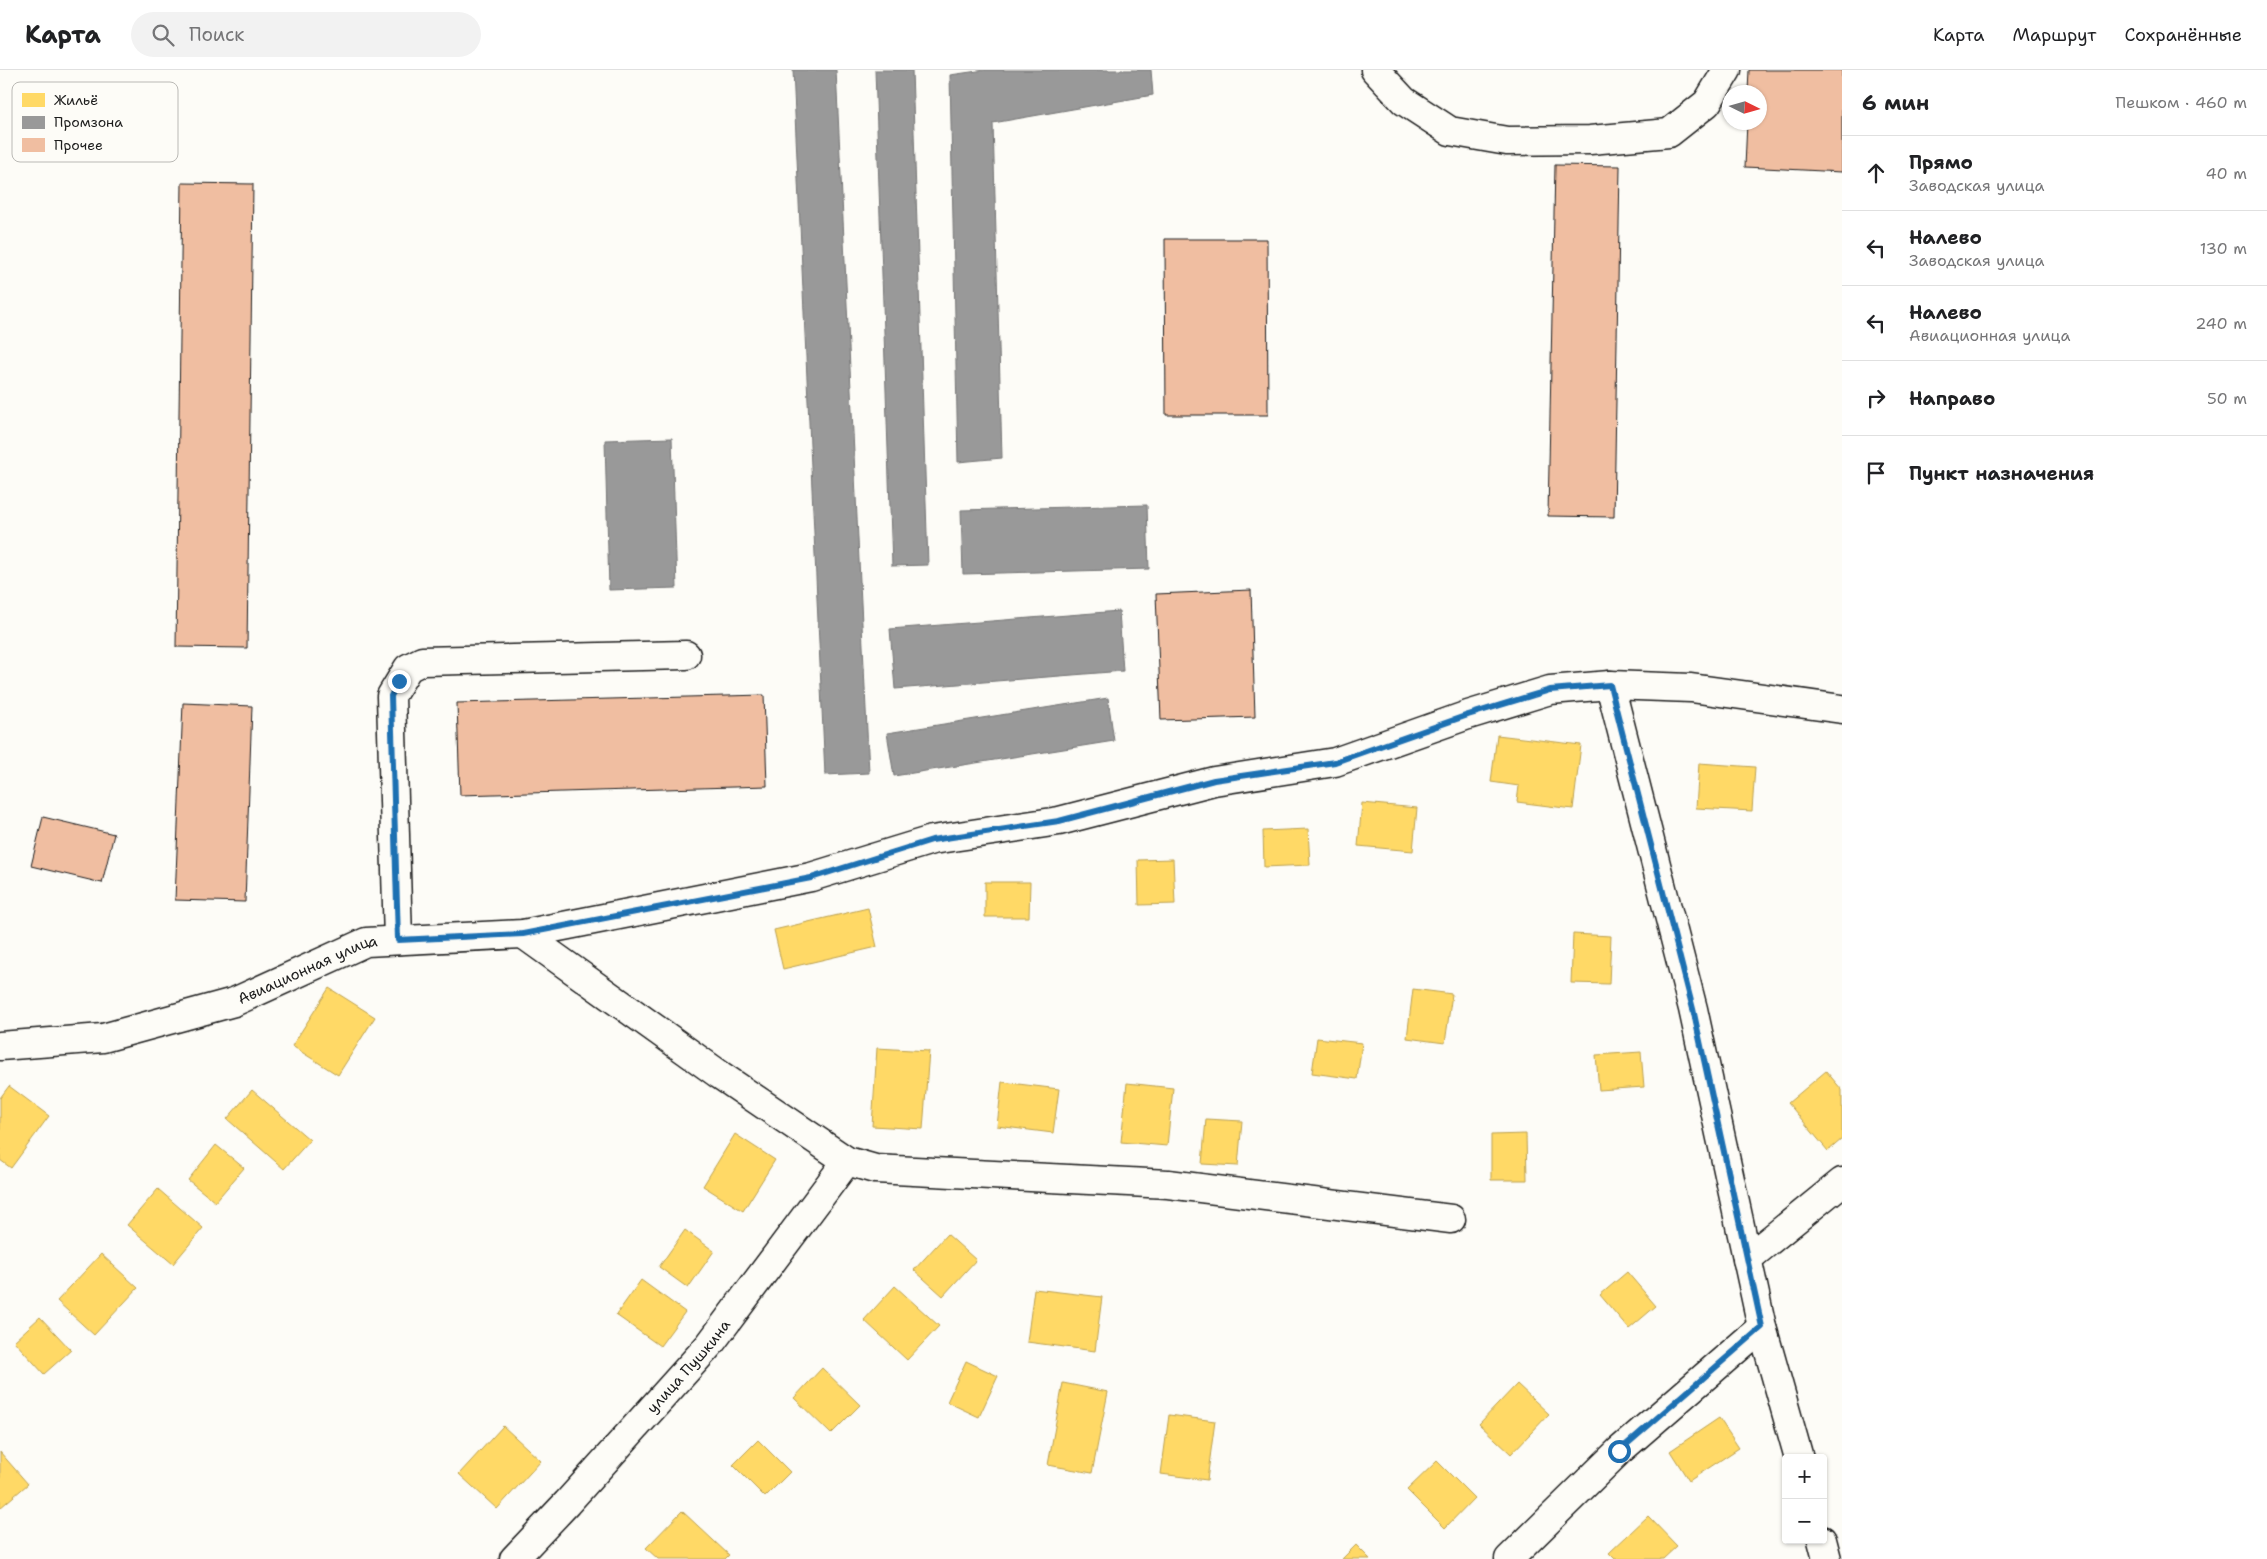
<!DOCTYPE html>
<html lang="ru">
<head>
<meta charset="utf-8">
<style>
	body { margin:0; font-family:"Shantell Sans",sans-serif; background:#f2f2f2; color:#202124 }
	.controls { position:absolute; right:15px; bottom:15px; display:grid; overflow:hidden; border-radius:5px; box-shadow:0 1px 4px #0004 }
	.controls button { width:45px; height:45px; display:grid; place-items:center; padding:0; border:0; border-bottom:1px solid #e0e0e0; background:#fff; color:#202124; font:25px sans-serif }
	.compass { position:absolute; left:1722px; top:15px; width:45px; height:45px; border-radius:50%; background:#fff; box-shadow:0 1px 4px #0004; rotate:95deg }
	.stop { position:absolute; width:15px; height:15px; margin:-11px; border:4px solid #1f6fb2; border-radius:50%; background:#fff }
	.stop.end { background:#1f6fb2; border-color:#fff; box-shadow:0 1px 5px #0008 }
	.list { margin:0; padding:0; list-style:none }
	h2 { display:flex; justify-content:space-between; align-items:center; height:65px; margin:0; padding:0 20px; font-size:21px }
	h2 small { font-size:16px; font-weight:400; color:#757577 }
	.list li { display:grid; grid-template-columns:32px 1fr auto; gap:15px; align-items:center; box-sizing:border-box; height:75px; padding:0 20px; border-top:1px solid #e0e0e0 }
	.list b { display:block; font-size:19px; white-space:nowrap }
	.list p { margin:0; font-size:16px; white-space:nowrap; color:#757577 }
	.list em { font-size:16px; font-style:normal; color:#757577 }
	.icon { flex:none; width:28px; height:28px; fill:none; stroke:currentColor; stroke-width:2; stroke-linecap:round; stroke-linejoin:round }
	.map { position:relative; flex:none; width:1842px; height:1489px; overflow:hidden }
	header { display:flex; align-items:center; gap:30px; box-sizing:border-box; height:70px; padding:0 25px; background:#fff; border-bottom:1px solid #e0e0e0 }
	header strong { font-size:24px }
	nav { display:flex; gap:28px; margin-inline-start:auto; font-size:18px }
	.search { width:350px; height:45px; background:#f2f2f2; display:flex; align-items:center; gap:12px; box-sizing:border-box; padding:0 18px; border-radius:28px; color:#757577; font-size:19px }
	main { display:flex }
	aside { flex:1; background:#fff }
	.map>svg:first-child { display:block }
</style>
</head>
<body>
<header>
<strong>Карта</strong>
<div class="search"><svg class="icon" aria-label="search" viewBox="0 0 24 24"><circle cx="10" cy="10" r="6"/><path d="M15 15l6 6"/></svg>Поиск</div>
<nav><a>Карта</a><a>Маршрут</a><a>Сохранённые</a></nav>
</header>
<main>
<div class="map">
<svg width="1842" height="1489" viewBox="0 0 1842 1489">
	<rect width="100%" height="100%" fill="#fdfcf7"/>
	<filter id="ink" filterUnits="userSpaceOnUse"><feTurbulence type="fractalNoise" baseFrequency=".02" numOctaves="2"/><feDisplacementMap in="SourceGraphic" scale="10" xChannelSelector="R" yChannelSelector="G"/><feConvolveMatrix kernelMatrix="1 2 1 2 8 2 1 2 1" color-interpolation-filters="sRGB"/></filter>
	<g filter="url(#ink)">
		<g fill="#ffd966" stroke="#bba050">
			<path d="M 1497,665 L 1581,675 L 1573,739 L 1517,732 L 1519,716 L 1491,712 Z"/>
			<path d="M 1699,693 L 1755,697 L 1752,741 L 1696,738 Z"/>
			<path d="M 1362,733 L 1417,738 L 1413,781 L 1358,776 Z"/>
			<path d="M 1308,759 L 1310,795 L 1264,797 L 1263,761 Z"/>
			<path d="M 1173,789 L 1175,834 L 1139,835 L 1138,790 Z"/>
			<path d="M 985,812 L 1030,812 L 1029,847 L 985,847 Z"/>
			<path d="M 868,838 L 877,877 L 783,899 L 774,860 Z"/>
			<path d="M 1573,864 L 1611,866 L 1609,914 L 1571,913 Z"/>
			<path d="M 329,918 L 375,947 L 338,1005 L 292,976 Z"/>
			<path d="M 1413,919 L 1452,924 L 1445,973 L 1407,968 Z"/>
			<path d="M 1317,968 L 1362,973 L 1357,1009 L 1312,1003 Z"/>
			<path d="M 877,978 L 929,981 L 923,1059 L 872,1056 Z"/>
			<path d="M 1641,982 L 1644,1017 L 1599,1020 L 1596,985 Z"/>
			<path d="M 1826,1001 L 1842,1020 L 1842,1069 L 1828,1081 L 1788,1033 Z"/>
			<path d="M 1002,1012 L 1059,1019 L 1053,1063 L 997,1056 Z"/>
			<path d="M 1127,1013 L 1173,1018 L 1167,1076 L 1121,1072 Z"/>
			<path d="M 9,1016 L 49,1046 L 11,1098 L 0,1090 L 0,1028 Z"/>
			<path d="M 252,1020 L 310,1070 L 284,1099 L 227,1049 Z"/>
			<path d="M 1206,1049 L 1242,1051 L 1238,1096 L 1202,1094 Z"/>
			<path d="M 735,1064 L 775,1090 L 743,1141 L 703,1116 Z"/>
			<path d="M 1526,1064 L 1527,1110 L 1491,1110 L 1491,1065 Z"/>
			<path d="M 216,1075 L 244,1098 L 215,1132 L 188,1110 Z"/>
			<path d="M 158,1119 L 203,1158 L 173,1194 L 127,1155 Z"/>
			<path d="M 685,1160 L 714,1181 L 688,1218 L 659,1197 Z"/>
			<path d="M 947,1164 L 976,1190 L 943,1226 L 914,1200 Z"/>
			<path d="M 101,1184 L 138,1218 L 94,1265 L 57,1231 Z"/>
			<path d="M 1627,1202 L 1656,1236 L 1629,1259 L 1600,1225 Z"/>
			<path d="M 641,1210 L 685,1242 L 660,1276 L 616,1245 Z"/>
			<path d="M 895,1216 L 939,1256 L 907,1290 L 864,1250 Z"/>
			<path d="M 1034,1219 L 1102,1227 L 1095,1281 L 1027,1272 Z"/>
			<path d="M 40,1247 L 71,1280 L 44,1304 L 14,1271 Z"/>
			<path d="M 966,1291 L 998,1306 L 979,1347 L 947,1332 Z"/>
			<path d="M 822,1298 L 860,1335 L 831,1364 L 794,1328 Z"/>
			<path d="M 1063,1313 L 1108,1322 L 1092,1403 L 1048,1395 Z"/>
			<path d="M 1517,1314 L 1549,1344 L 1511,1384 L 1479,1354 Z"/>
			<path d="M 1169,1345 L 1215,1351 L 1207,1410 L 1161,1404 Z"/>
			<path d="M 1719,1348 L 1739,1378 L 1689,1411 L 1670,1381 Z"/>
			<path d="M 503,1356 L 541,1391 L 497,1439 L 459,1404 Z"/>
			<path d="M 758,1370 L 790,1402 L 765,1427 L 733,1395 Z"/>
			<path d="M 0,1382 L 28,1414 L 0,1438 Z"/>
			<path d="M 1437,1391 L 1474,1428 L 1445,1458 L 1407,1420 Z"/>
			<path d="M 682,1441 L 729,1485 L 725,1489 L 658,1489 L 646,1478 Z"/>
			<path d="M 1648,1446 L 1677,1476 L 1663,1489 L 1615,1489 L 1609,1483 Z"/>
			<path d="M 1356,1475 L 1370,1489 L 1342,1489 Z"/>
		</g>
		<g fill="#999" stroke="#747474">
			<path d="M 793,0 L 836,0 L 869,703 L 825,705 Z"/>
			<path d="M 875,0 L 912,0 L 928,495 L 892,496 Z"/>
			<path d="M 985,0 L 1151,0 L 1153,25 L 993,53 L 1002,388 L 958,392 L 950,5 Z"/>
			<path d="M 672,368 L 677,518 L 609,520 L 605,370 Z"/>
			<path d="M 1147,435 L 1149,499 L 963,504 L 961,440 Z"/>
			<path d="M 1119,541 L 1123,601 L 895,619 L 890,559 Z"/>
			<path d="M 1108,628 L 1114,671 L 894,706 L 887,663 Z"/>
		</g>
		<g fill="#f0bea1" stroke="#1c1c1c">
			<path d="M 1749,0 L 1842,0 L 1842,102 L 1745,97 L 1747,52 L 1760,52 L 1760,22 L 1748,22 Z"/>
			<path d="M 1555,95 L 1620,96 L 1614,447 L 1548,446 Z"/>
			<path d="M 182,113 L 253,114 L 247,578 L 176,577 Z"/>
			<path d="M 1165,169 L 1267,169 L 1268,345 L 1166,345 Z"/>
			<path d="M 1251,520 L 1255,647 L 1161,650 L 1156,524 Z"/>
			<path d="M 764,625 L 767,716 L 460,725 L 457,633 Z"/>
			<path d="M 183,633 L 252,636 L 245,832 L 175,830 Z"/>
			<path d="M 43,747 L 114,764 L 102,813 L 31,796 Z"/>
		</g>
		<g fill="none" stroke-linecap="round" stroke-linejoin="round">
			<g stroke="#1c1c1c" stroke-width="31">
				<g id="minor">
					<path d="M 1375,0 L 1404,31 L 1450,61 L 1507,71 L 1590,70 L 1669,63 L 1707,33 L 1727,0"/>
					<path d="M 1610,615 L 1693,939 L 1762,1257 L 1799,1388"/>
					<path d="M 523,864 L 720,1005 L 847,1091 L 875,1099 L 1168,1114 L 1451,1149"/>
					<path d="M 398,870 L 391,626 L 408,598 L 422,591 L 686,585"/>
					<path id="s1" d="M 0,976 L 103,968 L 234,932 L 366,872 L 523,864 L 811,807 L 932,770 L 1059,751 L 1214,711 L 1335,692 L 1468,645 L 1550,620 L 1610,615 L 1691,618 L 1842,639"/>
					<path d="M 1747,1189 L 1842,1112"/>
					<path d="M 1822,1470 L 1827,1489"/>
					<path id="s2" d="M 514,1489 L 567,1433 L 710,1274 L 847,1091"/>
					<path d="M 1509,1489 L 1619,1381 L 1762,1257"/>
				</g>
			</g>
			<use href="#minor" stroke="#fdfcf7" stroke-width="28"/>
		</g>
	</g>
	<g fill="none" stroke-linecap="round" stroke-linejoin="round" filter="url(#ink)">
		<path stroke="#1f6fb2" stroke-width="6" d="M 399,611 L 391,626 L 398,870 L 523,864 L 811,808 L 932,770 L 1059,751 L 1214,710 L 1335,692 L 1468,645 L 1550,620 L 1610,615 L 1693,939 L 1762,1257 L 1619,1381"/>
	</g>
	<g text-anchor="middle" stroke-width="5" stroke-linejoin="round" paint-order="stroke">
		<g font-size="15" fill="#1c1c1c" stroke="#fdfcf7">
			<text dy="5" stroke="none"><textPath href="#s1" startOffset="320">Авиационная улица</textPath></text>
			<text dy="5" stroke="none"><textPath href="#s2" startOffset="260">улица Пушкина</textPath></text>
		</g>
	</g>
	<rect x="12" y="12" width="166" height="80" rx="8" fill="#fdfcf7" stroke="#bab9b5" stroke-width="1"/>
	<rect x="22" y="23" width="23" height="14" fill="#ffd966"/>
	<rect x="22" y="46" width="23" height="13" fill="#999"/>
	<rect x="22" y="68" width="23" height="14" fill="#f0bea1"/>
	<g font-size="14" fill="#1c1c1c">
		<text x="54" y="35">Жильё</text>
		<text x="54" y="57">Промзона</text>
		<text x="54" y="80">Прочее</text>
	</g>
</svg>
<div class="controls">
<button>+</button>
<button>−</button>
</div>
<svg class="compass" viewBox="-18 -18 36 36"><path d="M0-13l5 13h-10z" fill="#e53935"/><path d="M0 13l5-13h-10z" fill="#757577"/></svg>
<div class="stop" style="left:1619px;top:1381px"></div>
<div class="stop end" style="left:399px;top:611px"></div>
</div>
<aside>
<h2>6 мин<small>Пешком · 460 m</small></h2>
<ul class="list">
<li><svg class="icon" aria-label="ahead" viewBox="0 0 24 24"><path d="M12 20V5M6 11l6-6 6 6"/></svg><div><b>Прямо</b><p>Заводская улица</p></div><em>40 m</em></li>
<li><svg class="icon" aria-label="left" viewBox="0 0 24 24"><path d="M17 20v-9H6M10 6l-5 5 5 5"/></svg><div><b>Налево</b><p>Заводская улица</p></div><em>130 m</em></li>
<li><svg class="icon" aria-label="left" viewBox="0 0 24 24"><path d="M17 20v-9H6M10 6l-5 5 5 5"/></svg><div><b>Налево</b><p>Авиационная улица</p></div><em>240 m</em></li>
<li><svg class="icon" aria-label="right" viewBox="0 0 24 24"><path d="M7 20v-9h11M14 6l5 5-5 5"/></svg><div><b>Направо</b></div><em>50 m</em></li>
<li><svg class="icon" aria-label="arrive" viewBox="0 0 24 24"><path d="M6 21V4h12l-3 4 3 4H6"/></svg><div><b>Пункт назначения</b></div></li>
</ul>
</aside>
</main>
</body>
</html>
